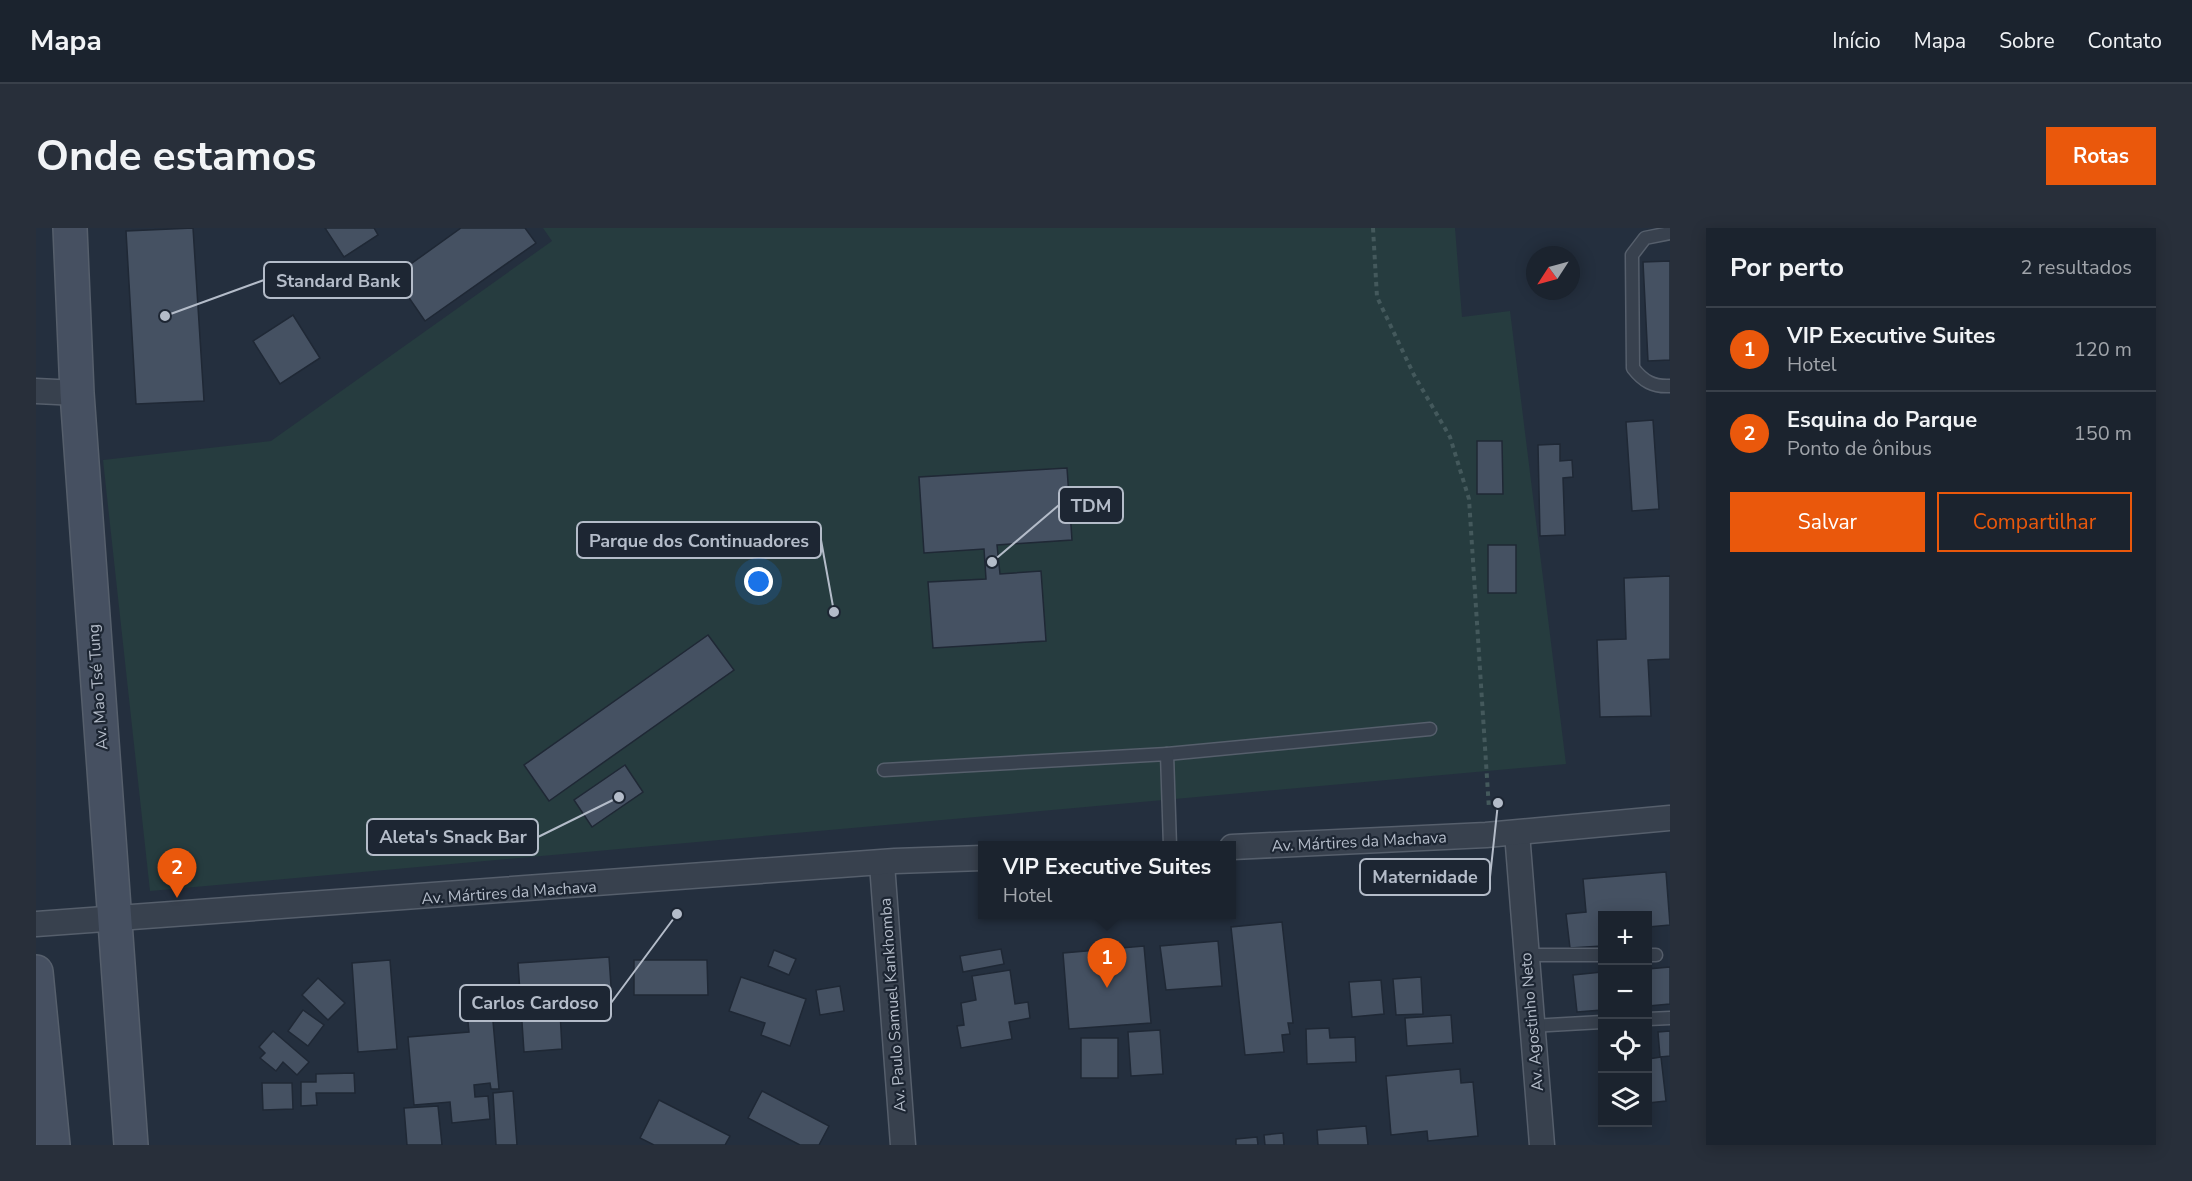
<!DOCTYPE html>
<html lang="pt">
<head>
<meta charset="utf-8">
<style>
	body { margin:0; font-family:"Nunito Sans",sans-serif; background:#282f3a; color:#f1f3f6 }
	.controls { position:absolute; right:18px; bottom:18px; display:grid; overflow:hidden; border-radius:0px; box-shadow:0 3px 15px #0003 }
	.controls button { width:54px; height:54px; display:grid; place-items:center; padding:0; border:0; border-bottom:2px solid #39404a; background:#1b232e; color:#f1f3f6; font:30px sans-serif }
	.compass { position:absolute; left:1490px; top:18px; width:54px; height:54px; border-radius:50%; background:#1b232e; box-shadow:0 3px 15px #0003; rotate:234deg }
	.you { position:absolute; left:723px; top:354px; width:21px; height:21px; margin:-15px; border:4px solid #fff; border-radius:50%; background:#1a73e8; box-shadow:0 0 0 9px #1a73e833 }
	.badge { display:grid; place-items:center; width:39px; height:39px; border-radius:50%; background:#ea580c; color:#fff; font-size:20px; font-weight:700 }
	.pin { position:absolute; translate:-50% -50px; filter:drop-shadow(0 2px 3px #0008) }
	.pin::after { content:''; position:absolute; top:32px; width:21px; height:18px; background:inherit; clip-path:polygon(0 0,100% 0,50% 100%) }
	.popup { position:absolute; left:942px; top:613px; width:258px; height:78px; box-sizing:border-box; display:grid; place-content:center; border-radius:0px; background:#1b232e; filter:drop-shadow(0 2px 4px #0005); font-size:20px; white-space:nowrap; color:#a0a4aa }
	.popup b { font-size:22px; color:#f1f3f6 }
	.popup::after { content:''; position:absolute; left:50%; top:100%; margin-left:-12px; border:12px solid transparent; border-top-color:#1b232e }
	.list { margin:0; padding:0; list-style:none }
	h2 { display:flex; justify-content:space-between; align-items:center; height:78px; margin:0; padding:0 24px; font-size:26px }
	h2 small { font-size:20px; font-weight:400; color:#a0a4aa }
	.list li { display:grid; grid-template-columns:39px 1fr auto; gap:18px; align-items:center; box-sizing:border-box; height:84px; padding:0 24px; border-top:2px solid #39404a }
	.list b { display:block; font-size:22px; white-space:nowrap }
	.list p { margin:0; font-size:20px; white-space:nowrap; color:#a0a4aa }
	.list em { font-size:20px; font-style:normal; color:#a0a4aa }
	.actions { display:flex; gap:12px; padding:18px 24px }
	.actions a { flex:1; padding:14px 0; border:2px solid #ea580c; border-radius:0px; text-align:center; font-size:21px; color:#ea580c }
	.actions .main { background:#ea580c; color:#fff }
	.icon { flex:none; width:33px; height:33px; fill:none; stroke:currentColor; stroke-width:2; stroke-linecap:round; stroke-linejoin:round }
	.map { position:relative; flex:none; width:1634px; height:917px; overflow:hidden; border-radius:0px }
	header { display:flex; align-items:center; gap:36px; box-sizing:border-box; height:84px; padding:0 30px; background:#1b232e; border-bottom:2px solid #39404a }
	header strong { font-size:28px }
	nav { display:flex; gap:33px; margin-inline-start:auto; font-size:21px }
	.intro { display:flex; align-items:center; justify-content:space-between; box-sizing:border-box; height:144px; padding:0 36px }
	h1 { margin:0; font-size:42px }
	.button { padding:15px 27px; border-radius:0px; background:#ea580c; color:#fff; font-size:21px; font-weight:700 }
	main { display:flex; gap:36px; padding:0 36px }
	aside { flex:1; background:#1b232e; border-radius:0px; box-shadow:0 3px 15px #0003 }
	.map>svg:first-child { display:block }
</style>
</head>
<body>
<header>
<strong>Mapa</strong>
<nav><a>Início</a><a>Mapa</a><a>Sobre</a><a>Contato</a></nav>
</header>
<div class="intro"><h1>Onde estamos</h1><a class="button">Rotas</a></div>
<main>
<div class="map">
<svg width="1634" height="917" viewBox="0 0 1634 917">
	<rect width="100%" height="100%" fill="#242f3e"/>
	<path fill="#263c3f" d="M 507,0 L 1419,0 L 1426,89 L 1474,83 L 1530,536 L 114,663 L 67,232 L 235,213 L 516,13 Z"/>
	<g fill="#455162" stroke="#1f2835" stroke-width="1.5">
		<path d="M 157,0 L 168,173 L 100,176 L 90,3 Z"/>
		<path d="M 289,0 L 338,0 L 342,7 L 308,29 Z"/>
		<path d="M 425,0 L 489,0 L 500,15 L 389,93 L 358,48 Z"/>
		<path d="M 1634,33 L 1634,132 L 1612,133 L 1607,34 Z"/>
		<path d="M 257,87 L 284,130 L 244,156 L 217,113 Z"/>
		<path d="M 1617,192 L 1623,281 L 1596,283 L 1590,194 Z"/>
		<path d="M 1441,213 L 1466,213 L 1467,266 L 1441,266 Z"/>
		<path d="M 1524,216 L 1524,233 L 1536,232 L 1537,249 L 1527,250 L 1529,307 L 1504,308 L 1502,217 Z"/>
		<path d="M 1031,240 L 1036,312 L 961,317 L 964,346 L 1005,343 L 1010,413 L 897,420 L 892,354 L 950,351 L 948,321 L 888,325 L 883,249 Z"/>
		<rect x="1452" y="317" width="28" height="48"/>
		<path d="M 1634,348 L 1634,431 L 1612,432 L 1615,488 L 1564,489 L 1561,412 L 1590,411 L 1588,350 Z"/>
		<path d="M 672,407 L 698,442 L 513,573 L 488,537 Z"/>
		<path d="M 589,537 L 607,564 L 556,599 L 538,572 Z"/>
		<path d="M 1630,644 L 1634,697 L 1612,699 L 1612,688 L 1566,688 L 1566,718 L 1534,720 L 1530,686 L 1550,684 L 1547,651 Z"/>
		<path d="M 1246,694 L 1257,795 L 1252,795 L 1254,806 L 1246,807 L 1248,824 L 1209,827 L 1195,699 Z"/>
		<path d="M 1182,713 L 1186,758 L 1130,762 L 1124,718 Z"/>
		<path d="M 1108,718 L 1115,795 L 1033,801 L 1027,725 Z"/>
		<path d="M 965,721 L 968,736 L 927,744 L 924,728 Z"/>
		<path d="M 738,722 L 760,731 L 753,747 L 732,738 Z"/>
		<path d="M 573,729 L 577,787 L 548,789 L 547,782 L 524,783 L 526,821 L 488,824 L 482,735 Z"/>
		<path d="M 354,732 L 361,821 L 322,824 L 316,735 Z"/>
		<path d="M 598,732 L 671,732 L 672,767 L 598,767 Z"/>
		<path d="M 1634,739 L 1634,776 L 1612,778 L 1612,741 Z"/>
		<path d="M 974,742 L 979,776 L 992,774 L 994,790 L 973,794 L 976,811 L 925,820 L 921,798 L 928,797 L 925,775 L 940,772 L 936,748 Z"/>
		<path d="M 1566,744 L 1566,782 L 1541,784 L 1537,747 Z"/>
		<path d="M 705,749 L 770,771 L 754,818 L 725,807 L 729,795 L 693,783 Z"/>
		<path d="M 1385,749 L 1387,786 L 1360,787 L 1357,751 Z"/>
		<path d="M 282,750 L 309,775 L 292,792 L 266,767 Z"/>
		<path d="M 1345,752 L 1348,786 L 1316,789 L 1313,754 Z"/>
		<path d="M 804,758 L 808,783 L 784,787 L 780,762 Z"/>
		<path d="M 267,782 L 288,797 L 272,818 L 252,803 Z"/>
		<path d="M 456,782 L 463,861 L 455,861 L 454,855 L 438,857 L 439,869 L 452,868 L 454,891 L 416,895 L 414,874 L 378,877 L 372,809 L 433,804 L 431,784 Z"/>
		<path d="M 1415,787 L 1417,815 L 1371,818 L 1369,790 Z"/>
		<path d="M 1293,800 L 1294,810 L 1319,809 L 1320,834 L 1271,836 L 1270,801 Z"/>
		<path d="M 1124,802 L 1127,846 L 1095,848 L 1092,804 Z"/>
		<path d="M 237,803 L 273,834 L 261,847 L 247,834 L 240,843 L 224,830 L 229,825 L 223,819 Z"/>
		<path d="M 1634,803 L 1634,828 L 1624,829 L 1622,804 Z"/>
		<rect x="1045" y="810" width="37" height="40"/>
		<path d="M 1625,829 L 1630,873 L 1612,875 L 1612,831 Z"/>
		<path d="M 1424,841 L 1425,855 L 1437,854 L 1442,908 L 1392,913 L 1391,903 L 1355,907 L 1350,848 Z"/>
		<path d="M 318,845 L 319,865 L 280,865 L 281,877 L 265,878 L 265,854 L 280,854 L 280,846 Z"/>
		<path d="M 226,855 L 256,855 L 257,881 L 227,882 Z"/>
		<path d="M 477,863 L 481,917 L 460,917 L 457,865 Z"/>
		<path d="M 726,863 L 793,898 L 783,917 L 764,917 L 712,890 Z"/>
		<path d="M 623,872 L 694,908 L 689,917 L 618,917 L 604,910 Z"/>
		<path d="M 402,878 L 406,917 L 371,917 L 368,880 Z"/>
		<path d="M 1330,898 L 1332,917 L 1282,917 L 1281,902 Z"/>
		<path d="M 1247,905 L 1248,917 L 1229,917 L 1228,907 Z"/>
		<path d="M 1221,909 L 1222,917 L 1200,917 L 1200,911 Z"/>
	</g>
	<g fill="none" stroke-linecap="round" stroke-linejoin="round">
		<g stroke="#565f6c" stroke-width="15">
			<g id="lane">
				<path d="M 1634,5 L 1609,10 L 1596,27 L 1597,140 C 1607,153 1617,159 1634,158"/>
				<path d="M 1131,526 L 1394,501"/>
				<path d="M 848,542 L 1131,526 L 1134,618"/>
				<path d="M 1489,727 L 1566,727"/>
				<path d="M 1612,727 L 1620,727"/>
				<path d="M 1612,791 L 1634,790"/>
				<path d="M 1495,798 L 1566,794"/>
			</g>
		</g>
		<g stroke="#565f6c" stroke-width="27">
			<g id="street">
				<path d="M 0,163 L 41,165"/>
				<path d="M 1481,605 L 1506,917"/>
				<path d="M 1196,619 L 1450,607 L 1634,590"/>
				<path d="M 846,636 L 867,917"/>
				<path d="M 0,696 L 859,633 L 946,630"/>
			</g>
		</g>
		<g stroke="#565f6c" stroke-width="36">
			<g id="secondary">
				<path d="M 34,0 L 41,165 L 95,917"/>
				<path d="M 0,744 L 17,917"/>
			</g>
		</g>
		<path stroke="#44595c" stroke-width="4" stroke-dasharray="4.5 4.5" stroke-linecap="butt" d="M 1337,0 L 1341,69 L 1378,147 L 1414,209 L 1433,271 L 1453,581"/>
		<use href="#lane" stroke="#38414e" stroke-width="12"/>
		<use href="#street" stroke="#38414e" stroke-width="24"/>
		<use href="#secondary" stroke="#465061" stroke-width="33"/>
	</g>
	<g text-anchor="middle" stroke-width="4.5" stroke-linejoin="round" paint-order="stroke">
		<g font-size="16" fill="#b4bcc9" stroke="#1d2633">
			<text transform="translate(61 459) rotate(-94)" y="6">Av. Mao Tsé Tung</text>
			<text transform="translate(1323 613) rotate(-3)" y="6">Av. Mártires da Machava</text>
			<text transform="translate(473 664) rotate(-4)" y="6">Av. Mártires da Machava</text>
			<text transform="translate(856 777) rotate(-94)" y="6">Av. Paulo Samuel Kankhomba</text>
			<text transform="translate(1495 794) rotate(-95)" y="6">Av. Agostinho Neto</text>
		</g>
	</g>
	<path fill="none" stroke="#b4bcc9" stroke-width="2" d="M129 88L228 52M956 334L1023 277M798 384L785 312M583 569L502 609M1462 575L1454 649M641 686L575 775"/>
	<g fill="#b4bcc9" stroke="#1d2633" stroke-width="2">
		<circle cx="129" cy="88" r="6"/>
		<circle cx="956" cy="334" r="6"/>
		<circle cx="798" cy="384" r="6"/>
		<circle cx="583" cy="569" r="6"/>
		<circle cx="1462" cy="575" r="6"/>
		<circle cx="641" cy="686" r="6"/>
	</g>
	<g fill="#1d2633" stroke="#b4bcc9" stroke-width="2">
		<rect x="228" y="34" width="148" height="36" rx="6"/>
		<rect x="1023" y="259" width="64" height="36" rx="6"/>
		<rect x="541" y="294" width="244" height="36" rx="6"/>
		<rect x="331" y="591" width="171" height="36" rx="6"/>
		<rect x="1324" y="631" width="130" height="36" rx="6"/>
		<rect x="424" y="757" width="151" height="36" rx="6"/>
	</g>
	<g font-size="18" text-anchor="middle" font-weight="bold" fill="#b4bcc9">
		<text x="302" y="59">Standard Bank</text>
		<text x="1055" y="284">TDM</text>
		<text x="663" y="319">Parque dos Continuadores</text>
		<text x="417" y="615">Aleta's Snack Bar</text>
		<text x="1389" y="655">Maternidade</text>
		<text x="499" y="781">Carlos Cardoso</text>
	</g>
</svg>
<div class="controls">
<button>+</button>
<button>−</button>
<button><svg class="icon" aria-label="locate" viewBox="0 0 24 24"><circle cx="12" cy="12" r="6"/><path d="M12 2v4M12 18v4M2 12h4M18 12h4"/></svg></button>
<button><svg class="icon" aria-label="layers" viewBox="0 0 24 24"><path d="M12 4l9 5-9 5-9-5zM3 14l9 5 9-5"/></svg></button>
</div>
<svg class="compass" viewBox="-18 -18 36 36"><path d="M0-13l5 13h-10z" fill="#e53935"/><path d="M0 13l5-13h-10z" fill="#a0a4aa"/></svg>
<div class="you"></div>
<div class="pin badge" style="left:1071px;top:760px">1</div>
<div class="popup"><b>VIP Executive Suites</b>Hotel</div>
<div class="pin badge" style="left:141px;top:670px">2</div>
</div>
<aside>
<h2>Por perto<small>2 resultados</small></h2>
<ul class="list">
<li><span class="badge">1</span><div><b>VIP Executive Suites</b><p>Hotel</p></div><em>120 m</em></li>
<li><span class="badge">2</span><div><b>Esquina do Parque</b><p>Ponto de ônibus</p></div><em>150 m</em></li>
</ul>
<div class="actions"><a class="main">Salvar</a><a>Compartilhar</a></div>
</aside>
</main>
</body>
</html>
